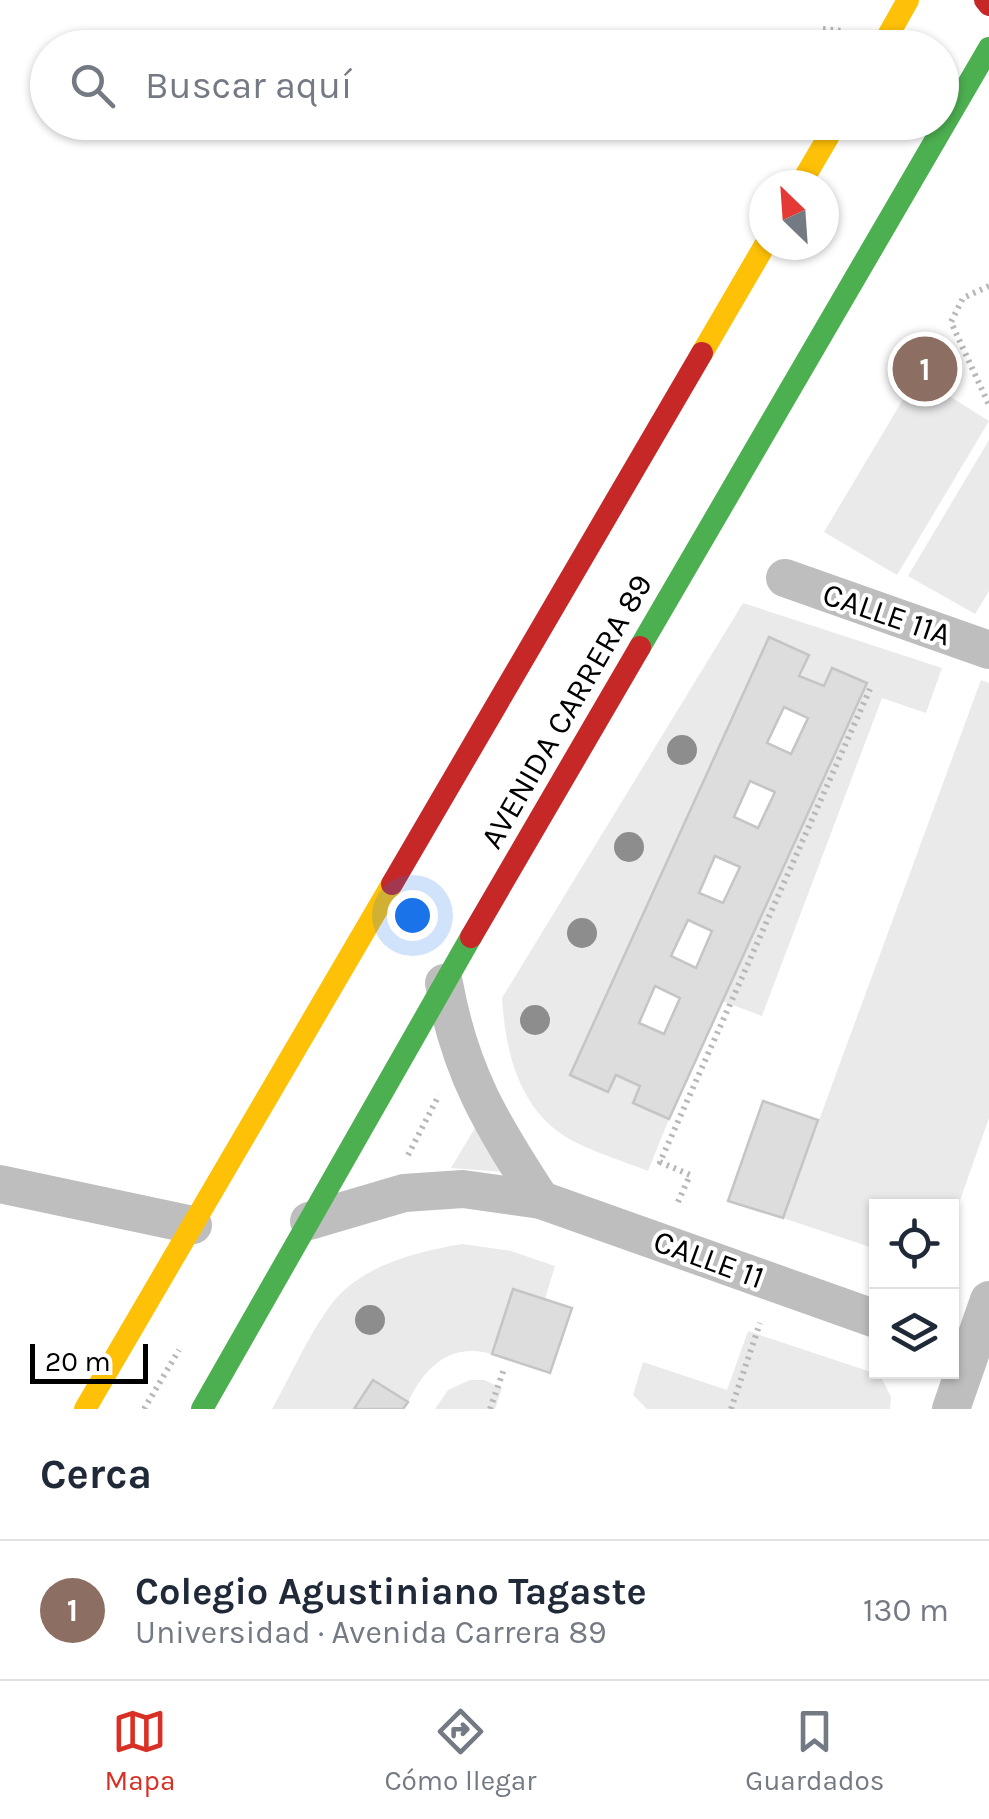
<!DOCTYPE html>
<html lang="es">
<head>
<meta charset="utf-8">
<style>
	body { margin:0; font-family:Karla,sans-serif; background:#f6f6f7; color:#1f2937 }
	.controls { position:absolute; right:30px; bottom:30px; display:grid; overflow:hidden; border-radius:0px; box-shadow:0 2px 8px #0004 }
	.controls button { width:90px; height:90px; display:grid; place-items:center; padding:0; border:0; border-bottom:2px solid #e0e1e3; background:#fff; color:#1f2937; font:50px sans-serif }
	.compass { position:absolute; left:749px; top:170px; width:90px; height:90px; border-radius:50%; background:#fff; box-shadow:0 2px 8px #0004; rotate:335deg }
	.scale { position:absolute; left:30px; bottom:25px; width:118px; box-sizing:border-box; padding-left:10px; border:5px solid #000; border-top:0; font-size:28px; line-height:35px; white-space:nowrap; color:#000; -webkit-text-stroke:8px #fff; paint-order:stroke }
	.you { position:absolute; left:412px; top:915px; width:35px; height:35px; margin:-25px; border:8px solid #fff; border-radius:50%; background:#1a73e8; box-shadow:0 0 0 15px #1a73e833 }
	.badge { display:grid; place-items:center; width:65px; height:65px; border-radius:50%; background:#d93025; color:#fff; font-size:32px; font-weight:700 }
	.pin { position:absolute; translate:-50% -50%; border:5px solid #fff; box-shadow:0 2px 10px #0006 }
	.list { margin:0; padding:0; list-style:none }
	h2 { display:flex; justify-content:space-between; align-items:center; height:130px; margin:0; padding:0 40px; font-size:42px }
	h2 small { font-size:32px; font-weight:400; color:#747a83 }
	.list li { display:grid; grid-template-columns:65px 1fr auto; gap:30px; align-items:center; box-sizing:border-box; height:140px; padding:0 40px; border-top:2px solid #e0e1e3 }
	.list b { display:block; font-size:38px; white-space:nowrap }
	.list p { margin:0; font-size:32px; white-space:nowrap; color:#747a83 }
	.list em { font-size:32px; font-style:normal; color:#747a83 }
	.icon { flex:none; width:55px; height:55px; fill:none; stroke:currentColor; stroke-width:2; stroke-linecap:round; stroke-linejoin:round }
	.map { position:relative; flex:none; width:989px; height:1409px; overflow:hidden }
	.search { position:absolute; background:#fff; box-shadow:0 2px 8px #0004; left:30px; right:30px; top:30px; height:110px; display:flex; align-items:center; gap:25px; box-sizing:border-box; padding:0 35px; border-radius:55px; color:#747a83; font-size:38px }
	.sheet { height:270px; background:#fff }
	nav { display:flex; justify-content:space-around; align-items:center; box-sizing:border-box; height:140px; border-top:2px solid #e0e1e3; background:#fff; font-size:28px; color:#747a83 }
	nav a { display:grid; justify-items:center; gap:5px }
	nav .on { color:#d93025 }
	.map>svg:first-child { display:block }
</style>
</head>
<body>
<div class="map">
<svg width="989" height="1409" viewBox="0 0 989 1409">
	<rect width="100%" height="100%" fill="#fff"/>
	<g fill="#eaeaea">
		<path d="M 917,376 L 989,421 L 897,575 L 824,532 Z"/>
		<path d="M 989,440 L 989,591 L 975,614 L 908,576 Z"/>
		<path d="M 743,603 L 942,668 L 926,713 L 882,698 L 762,1016 L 722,1001 L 867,684 L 833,668 L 824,686 L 799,676 L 809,655 L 770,638 L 570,1075 L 608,1092 L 616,1075 L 640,1086 L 633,1103 L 669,1119 L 648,1171 C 621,1160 578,1148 556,1130 C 516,1098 505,1046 502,998 Z"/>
		<path d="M 981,680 L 989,683 L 989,1118 L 952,1223 L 952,1206 L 876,1206 L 876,1249 L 783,1218 Z"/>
		<path d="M 478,1123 L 506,1172 L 451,1168 Z"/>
		<path d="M 462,1244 L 511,1251 L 555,1266 L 545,1299 L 513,1290 L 492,1354 C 451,1342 425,1366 408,1402 L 373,1380 L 354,1409 L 272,1409 C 291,1376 307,1337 330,1306 C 359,1266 415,1252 462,1244 Z"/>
		<path d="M 748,1331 L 880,1375 L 891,1397 L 890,1409 L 647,1409 L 633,1395 L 643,1362 L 727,1390 Z"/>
		<path d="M 470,1380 L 484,1380 L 502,1388 L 495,1409 L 435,1409 L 448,1390 Z"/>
	</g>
	<g fill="#ddd" stroke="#c5c5c5" stroke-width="2.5" fill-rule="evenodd">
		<path d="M 769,637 L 809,655 L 799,676 L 824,686 L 832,668 L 867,683 L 669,1119 L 633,1103 L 640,1086 L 616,1075 L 608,1092 L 570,1075 ZM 784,707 L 808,718 L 791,754 L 767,743 ZM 750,781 L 775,792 L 758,828 L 734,817 ZM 715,856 L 740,867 L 723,903 L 699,893 ZM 688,920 L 712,931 L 696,968 L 671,956 ZM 655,986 L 680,998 L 664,1034 L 639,1023 Z"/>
		<path d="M 763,1101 L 818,1120 L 783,1218 L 728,1201 Z"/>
		<path d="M 513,1289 L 572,1308 L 550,1373 L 492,1354 Z"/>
		<path d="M 373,1380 L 408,1402 L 403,1409 L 354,1409 Z"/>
	</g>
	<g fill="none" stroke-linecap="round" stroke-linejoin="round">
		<g stroke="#b8b8b8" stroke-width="6" stroke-dasharray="2.5 5" stroke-linecap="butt">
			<path d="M 823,29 L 843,31"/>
			<path d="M 989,286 L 963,298 L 951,322 L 989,405"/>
			<path d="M 408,1155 L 439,1095"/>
			<path d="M 678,1202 L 690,1175 L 660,1162 L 870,689"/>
			<path d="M 144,1409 L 179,1350"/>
			<path d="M 490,1409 L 504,1369"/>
			<path d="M 731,1409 L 760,1323"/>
		</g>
		<g stroke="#bebebe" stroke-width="38">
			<path d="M 785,578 L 989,650"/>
			<path d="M 444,983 C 460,1073 492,1125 541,1200"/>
			<path d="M 0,1184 L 193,1225"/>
			<path d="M 309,1221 L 404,1193 L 463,1189 L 541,1200 L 876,1319"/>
			<path d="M 951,1409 L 989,1300"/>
		</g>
		<g stroke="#4caf50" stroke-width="22">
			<path d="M 640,647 L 989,48"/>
			<path d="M 202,1409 L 471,937"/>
		</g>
		<g stroke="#ffc107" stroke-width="22">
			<path d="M 881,48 L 908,0"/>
			<path d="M 800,185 L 837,122"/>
			<path d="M 702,353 L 765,245"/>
			<path d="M 85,1409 L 392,884"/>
		</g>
		<g stroke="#c62828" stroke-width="22">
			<path d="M 985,0 L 989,5"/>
			<path d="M 392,884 L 702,353"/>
			<path d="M 471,937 L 640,647"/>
		</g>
	</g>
	<g fill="#8d8d8d">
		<circle cx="682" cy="750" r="15"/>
		<circle cx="629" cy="847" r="15"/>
		<circle cx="582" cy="933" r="15"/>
		<circle cx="535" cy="1020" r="15"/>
		<circle cx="370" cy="1320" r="15"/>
	</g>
	<g text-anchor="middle" stroke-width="8" stroke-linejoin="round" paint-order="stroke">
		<g font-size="32" fill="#000" stroke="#fff">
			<text transform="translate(887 614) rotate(19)" y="11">CALLE 11A</text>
			<text transform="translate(566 711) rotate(-60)" y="11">AVENIDA CARRERA 89</text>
			<text transform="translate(709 1259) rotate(20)" y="11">CALLE 11</text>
		</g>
	</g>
</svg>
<div class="controls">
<button><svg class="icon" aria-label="locate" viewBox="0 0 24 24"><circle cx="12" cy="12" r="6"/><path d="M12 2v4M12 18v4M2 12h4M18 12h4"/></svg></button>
<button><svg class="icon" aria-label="layers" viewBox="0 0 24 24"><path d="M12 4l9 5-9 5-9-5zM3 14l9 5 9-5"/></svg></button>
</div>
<svg class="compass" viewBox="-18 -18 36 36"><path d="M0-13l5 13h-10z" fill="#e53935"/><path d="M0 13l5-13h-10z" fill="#747a83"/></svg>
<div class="scale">20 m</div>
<div class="you"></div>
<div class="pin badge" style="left:925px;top:369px;background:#8d6e63">1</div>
<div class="search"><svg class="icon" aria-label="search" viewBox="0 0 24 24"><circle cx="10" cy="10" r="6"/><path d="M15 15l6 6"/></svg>Buscar aquí</div>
</div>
<section class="sheet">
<h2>Cerca<small></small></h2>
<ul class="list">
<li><span class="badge" style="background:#8d6e63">1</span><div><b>Colegio Agustiniano Tagaste</b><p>Universidad · Avenida Carrera 89</p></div><em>130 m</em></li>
</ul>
</section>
<nav>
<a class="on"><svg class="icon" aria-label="map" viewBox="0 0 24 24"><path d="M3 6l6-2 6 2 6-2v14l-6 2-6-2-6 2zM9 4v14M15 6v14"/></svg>Mapa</a>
<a><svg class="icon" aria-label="directions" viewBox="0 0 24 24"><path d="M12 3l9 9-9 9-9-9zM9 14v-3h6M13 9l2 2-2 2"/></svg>Cómo llegar</a>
<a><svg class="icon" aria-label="saved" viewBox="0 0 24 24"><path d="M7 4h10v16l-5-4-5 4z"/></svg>Guardados</a>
</nav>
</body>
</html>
